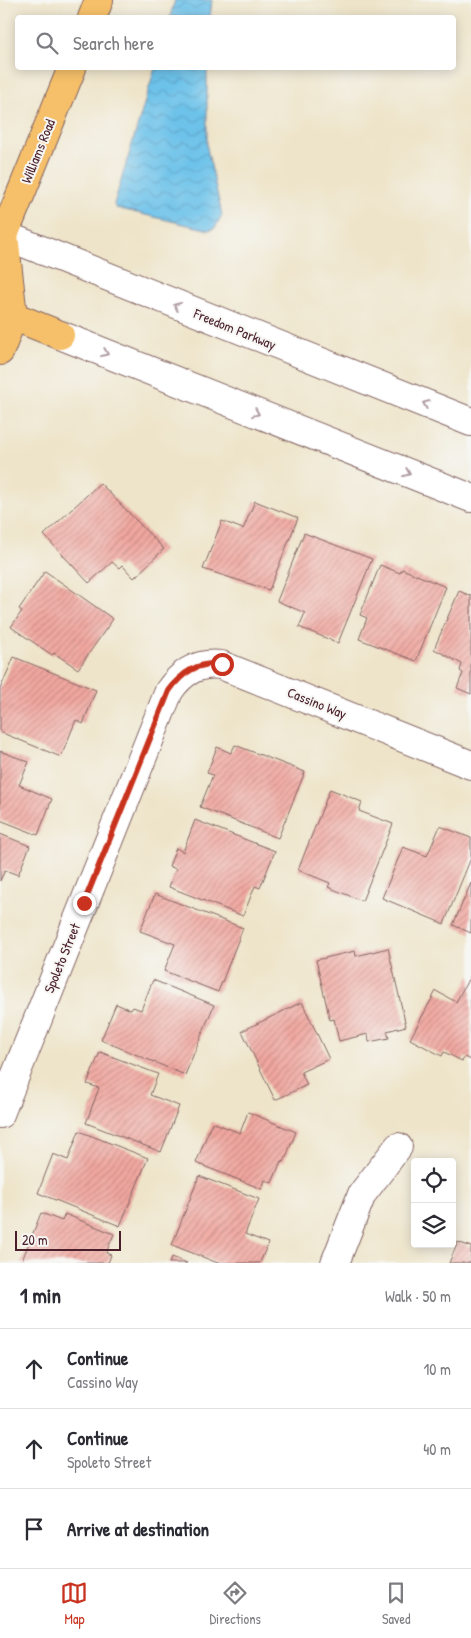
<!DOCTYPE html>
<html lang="en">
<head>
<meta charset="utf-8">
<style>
	body { margin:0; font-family:"Patrick Hand",sans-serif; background:#f7f7f7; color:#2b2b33 }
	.controls { position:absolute; right:15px; bottom:15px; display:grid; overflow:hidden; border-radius:5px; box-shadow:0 2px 12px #0003 }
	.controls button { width:45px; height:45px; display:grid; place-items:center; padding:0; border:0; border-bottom:1px solid #e1e1e2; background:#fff; color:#2b2b33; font:25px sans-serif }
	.scale { position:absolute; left:15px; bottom:12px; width:106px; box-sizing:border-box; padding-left:5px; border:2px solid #4a1f2b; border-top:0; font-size:14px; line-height:18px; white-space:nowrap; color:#4a1f2b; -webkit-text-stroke:4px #f6f6f2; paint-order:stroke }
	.stop { position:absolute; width:15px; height:15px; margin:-11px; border:4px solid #c8321e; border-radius:50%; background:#fff }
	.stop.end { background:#c8321e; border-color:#fff; box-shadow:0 1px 5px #0008 }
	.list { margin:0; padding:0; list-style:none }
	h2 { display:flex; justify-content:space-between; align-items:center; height:65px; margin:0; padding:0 20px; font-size:21px }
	h2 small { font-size:16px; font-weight:400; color:#7c7c81 }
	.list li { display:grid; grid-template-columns:32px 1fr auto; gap:15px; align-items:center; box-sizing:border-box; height:80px; padding:0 20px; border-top:1px solid #e1e1e2 }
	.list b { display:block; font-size:19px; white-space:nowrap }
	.list p { margin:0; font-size:16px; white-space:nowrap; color:#7c7c81 }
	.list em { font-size:16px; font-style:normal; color:#7c7c81 }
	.icon { flex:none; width:28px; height:28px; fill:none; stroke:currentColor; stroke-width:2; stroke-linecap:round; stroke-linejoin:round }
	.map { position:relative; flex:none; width:471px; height:1263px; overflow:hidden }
	.search { position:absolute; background:#fff; box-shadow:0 2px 12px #0003; left:15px; right:15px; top:15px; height:55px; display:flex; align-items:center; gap:12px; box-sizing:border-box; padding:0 18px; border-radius:5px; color:#7c7c81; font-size:19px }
	.sheet { height:305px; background:#fff }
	nav { display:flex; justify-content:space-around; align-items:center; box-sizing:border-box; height:70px; border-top:1px solid #e1e1e2; background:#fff; font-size:14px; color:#7c7c81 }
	nav a { display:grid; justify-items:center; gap:2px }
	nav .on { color:#c8321e }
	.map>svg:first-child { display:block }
</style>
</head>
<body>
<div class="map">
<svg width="471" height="1263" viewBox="0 0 471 1263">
	<defs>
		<pattern id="water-waves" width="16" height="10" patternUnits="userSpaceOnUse" patternTransform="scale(1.25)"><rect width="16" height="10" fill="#6dc2ea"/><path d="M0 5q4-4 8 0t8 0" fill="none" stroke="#60a6c9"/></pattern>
		<pattern id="building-hatch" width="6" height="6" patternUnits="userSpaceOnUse" patternTransform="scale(1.25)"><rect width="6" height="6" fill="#f1a8a0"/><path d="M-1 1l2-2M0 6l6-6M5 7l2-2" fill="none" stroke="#c58883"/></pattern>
	</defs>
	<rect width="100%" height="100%" fill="#f6f6f2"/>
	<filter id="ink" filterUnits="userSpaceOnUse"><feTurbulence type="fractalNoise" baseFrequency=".02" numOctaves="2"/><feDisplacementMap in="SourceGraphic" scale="10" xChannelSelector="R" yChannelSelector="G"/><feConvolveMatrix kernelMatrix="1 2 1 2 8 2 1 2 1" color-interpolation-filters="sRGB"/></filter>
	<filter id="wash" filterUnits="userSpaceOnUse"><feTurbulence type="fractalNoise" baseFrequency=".0096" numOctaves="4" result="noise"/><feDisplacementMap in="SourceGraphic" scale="20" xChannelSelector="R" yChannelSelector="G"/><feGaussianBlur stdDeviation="1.12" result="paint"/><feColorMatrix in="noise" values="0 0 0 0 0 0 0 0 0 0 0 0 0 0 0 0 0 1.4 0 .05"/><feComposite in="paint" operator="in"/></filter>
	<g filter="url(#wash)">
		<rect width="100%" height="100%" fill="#eee4c9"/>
		<g fill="url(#water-waves)" stroke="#5c708a">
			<path d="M 175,0 L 212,0 L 210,17 L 170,17 Z"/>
			<path d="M 155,68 L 207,68 L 207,148 L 222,215 L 215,228 L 209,230 L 116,208 L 114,204 Z"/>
		</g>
		<g id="blocks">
			<g fill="url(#building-hatch)">
				<path d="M 100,483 L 164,549 L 134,578 L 122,565 L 119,568 L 112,562 L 89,583 L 44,535 Z"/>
				<path d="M 255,501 L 298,518 L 269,590 L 203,569 L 222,521 L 243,529 Z"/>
				<path d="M 304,533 L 372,559 L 338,643 L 299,627 L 305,613 L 277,601 Z"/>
				<path d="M 380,565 L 400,573 L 402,569 L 446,587 L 416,661 L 359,639 L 367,618 L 360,615 Z"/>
				<path d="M 45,571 L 113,619 L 78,669 L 54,653 L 52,655 L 11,627 L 22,611 L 19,609 Z"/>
				<path d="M 459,591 L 471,596 L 471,694 L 457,688 L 463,673 L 460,671 L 462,664 L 434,649 Z"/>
				<path d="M 14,657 L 96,690 L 83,724 L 76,720 L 61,757 L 0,732 L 0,689 Z"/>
				<path d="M 235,745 L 305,772 L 278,838 L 200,807 L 213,775 L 207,773 L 217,747 L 231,753 Z"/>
				<path d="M 0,751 L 29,762 L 19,785 L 52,799 L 38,835 L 0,820 Z"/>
				<path d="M 330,789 L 362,802 L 359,811 L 393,824 L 362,901 L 328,887 L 330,883 L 298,870 Z"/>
				<path d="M 195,820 L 275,851 L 260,888 L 255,886 L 243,916 L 169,887 L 176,869 L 169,866 L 176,848 L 183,852 Z"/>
				<path d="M 440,826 L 471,838 L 471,858 L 444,924 L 382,898 L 403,847 L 427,856 Z"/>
				<path d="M 0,834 L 30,846 L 18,875 L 5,870 L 0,881 Z"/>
				<path d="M 471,883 L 471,933 L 453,925 Z"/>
				<path d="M 155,894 L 243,928 L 218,992 L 164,971 L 175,944 L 140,931 Z"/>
				<path d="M 388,948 L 406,1026 L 387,1031 L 389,1038 L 369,1042 L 368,1034 L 339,1041 L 334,1019 L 330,1020 L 316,960 L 355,951 L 356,956 Z"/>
				<path d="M 471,974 L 471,1060 L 465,1057 L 462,1061 L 444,1052 L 442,1056 L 410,1039 L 436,991 L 456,1002 Z"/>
				<path d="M 153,980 L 214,1005 L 185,1075 L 101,1040 L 116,1004 L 131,1010 L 133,1007 L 141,1010 Z"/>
				<path d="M 302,1002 L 329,1059 L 301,1072 L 307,1085 L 275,1100 L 242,1031 Z"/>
				<path d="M 100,1052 L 158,1074 L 150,1095 L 179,1106 L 161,1152 L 86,1123 L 99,1088 L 87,1084 Z"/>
				<path d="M 248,1112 L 296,1132 L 284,1162 L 281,1161 L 272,1183 L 265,1180 L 262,1189 L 196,1163 L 212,1122 L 240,1133 Z"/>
				<path d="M 79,1131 L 148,1158 L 120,1226 L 38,1193 L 53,1154 L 68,1160 Z"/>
				<path d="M 199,1176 L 259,1199 L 245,1234 L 268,1243 L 260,1263 L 218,1263 L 172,1245 Z"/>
				<path d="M 41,1213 L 62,1221 L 65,1214 L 114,1234 L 106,1253 L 111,1255 L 108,1263 L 21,1263 Z"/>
				<path d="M 458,1242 L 471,1247 L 471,1263 L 449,1263 Z"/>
				<path d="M 172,1257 L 187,1263 L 169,1263 Z"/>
			</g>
		</g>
	</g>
	<g filter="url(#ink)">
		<use href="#blocks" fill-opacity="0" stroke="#836462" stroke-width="1"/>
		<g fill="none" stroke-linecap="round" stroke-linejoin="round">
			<g stroke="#836462" stroke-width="30">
				<g id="minor">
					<path d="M 4,235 L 471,422"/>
					<path d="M 60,335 L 471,498"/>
					<path d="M 0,1114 L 169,691 C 182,672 198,662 221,665 L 471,765"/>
					<path d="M 335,1263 L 362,1194 L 398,1147"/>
				</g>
			</g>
			<g stroke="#836462" stroke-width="30">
				<g id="major">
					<path d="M 92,18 L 99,0"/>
					<path d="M 0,240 L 4,235 L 72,68"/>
					<path d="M 0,311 L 60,335"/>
					<path d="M 0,351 L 13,316 L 4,235"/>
				</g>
			</g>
			<use href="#minor" stroke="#fff" stroke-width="28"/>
			<use href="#major" stroke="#f6c06b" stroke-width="28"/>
		</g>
		<defs><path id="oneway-chevron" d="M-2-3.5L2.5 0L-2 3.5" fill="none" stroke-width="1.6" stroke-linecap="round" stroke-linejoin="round" transform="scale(1.25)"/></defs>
		<g stroke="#ae9aa0">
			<use href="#oneway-chevron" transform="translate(177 306) rotate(-158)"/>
			<use href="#oneway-chevron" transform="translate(105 353) rotate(22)"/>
			<use href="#oneway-chevron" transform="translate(426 404) rotate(-158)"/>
			<use href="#oneway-chevron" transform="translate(256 413) rotate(22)"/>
			<use href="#oneway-chevron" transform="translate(407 473) rotate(22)"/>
		</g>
	</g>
	<g fill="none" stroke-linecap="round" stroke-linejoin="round" filter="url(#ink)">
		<path stroke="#c8321e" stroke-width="6" d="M 84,903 L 169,691 C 182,672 198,662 222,664"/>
	</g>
	<g text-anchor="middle" stroke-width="4" stroke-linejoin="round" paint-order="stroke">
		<g font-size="14" fill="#4a1f2b" stroke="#f6f6f2">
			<text transform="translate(38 151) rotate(-68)" y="5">Williams Road</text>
			<text transform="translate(235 329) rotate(22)" y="5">Freedom Parkway</text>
			<text transform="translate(317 703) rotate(22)" y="5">Cassino Way</text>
			<text transform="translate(62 958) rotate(-68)" y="5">Spoleto Street</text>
		</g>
	</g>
</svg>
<div class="controls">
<button><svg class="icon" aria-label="locate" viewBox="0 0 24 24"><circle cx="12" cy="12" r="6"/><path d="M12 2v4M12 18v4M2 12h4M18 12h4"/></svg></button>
<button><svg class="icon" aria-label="layers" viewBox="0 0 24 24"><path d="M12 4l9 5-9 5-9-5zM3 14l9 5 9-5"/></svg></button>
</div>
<div class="scale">20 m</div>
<div class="stop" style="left:222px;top:664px"></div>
<div class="stop end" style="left:84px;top:903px"></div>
<div class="search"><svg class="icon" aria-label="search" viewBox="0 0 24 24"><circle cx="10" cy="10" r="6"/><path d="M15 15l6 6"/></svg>Search here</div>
</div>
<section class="sheet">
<h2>1 min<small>Walk · 50 m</small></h2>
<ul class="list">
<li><svg class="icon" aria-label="ahead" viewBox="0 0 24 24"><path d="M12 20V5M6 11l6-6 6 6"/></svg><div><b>Continue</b><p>Cassino Way</p></div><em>10 m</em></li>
<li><svg class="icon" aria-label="ahead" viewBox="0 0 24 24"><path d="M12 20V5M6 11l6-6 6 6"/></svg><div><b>Continue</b><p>Spoleto Street</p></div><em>40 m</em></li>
<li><svg class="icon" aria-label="arrive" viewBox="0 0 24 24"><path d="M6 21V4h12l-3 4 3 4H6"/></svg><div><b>Arrive at destination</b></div></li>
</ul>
</section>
<nav>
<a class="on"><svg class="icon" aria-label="map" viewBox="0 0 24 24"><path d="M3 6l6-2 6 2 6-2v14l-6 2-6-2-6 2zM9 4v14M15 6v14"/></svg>Map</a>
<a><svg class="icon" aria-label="directions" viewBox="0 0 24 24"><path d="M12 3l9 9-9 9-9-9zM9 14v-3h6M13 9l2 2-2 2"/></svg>Directions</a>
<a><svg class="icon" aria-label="saved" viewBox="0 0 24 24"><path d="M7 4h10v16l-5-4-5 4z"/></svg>Saved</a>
</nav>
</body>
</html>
